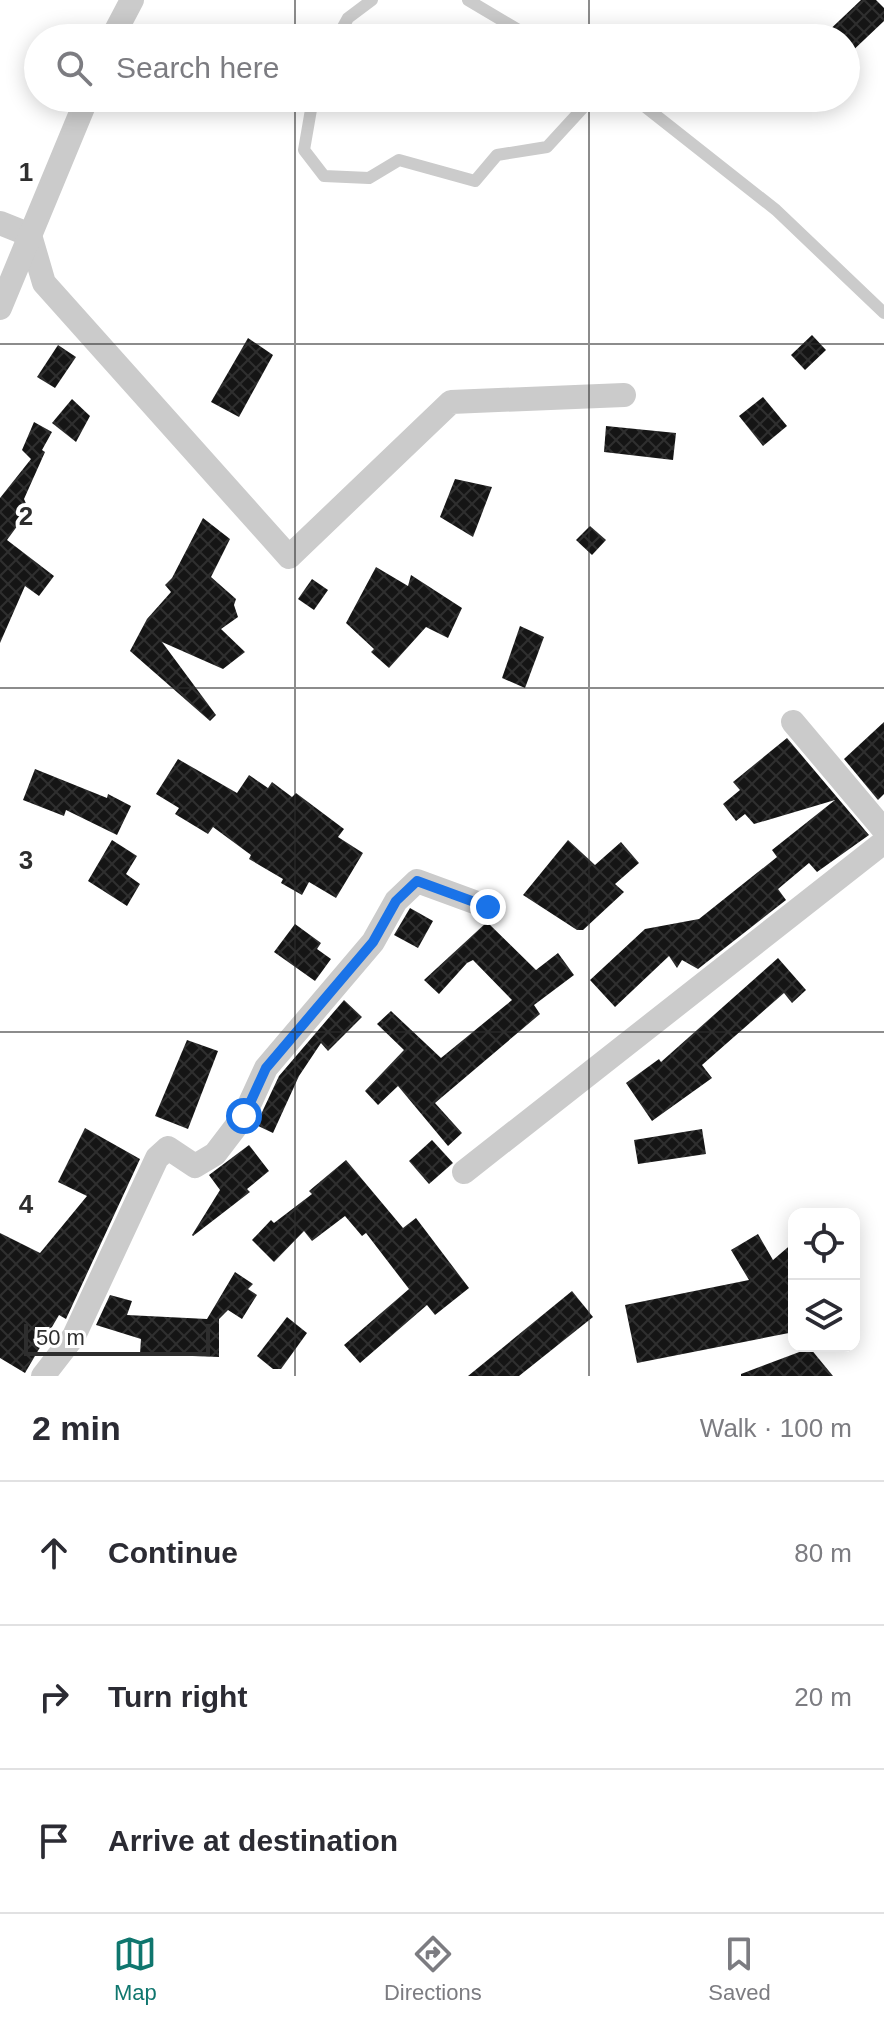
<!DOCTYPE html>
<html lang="en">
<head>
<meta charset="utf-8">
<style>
	body { margin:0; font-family:Helvetica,sans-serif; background:#f7f7f7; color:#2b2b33 }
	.controls { position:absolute; right:24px; bottom:24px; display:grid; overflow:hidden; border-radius:16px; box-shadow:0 4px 20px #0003 }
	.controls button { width:72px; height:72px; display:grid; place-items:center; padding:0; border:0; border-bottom:2px solid #e1e1e2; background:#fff; color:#2b2b33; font:40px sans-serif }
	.scale { position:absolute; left:24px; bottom:20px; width:186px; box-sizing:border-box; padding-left:8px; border:4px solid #2e2e2e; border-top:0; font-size:22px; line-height:28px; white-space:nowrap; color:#2e2e2e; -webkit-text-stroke:6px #fff; paint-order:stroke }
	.stop { position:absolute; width:24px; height:24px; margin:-18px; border:6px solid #1a73e8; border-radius:50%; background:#fff }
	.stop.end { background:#1a73e8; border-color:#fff; box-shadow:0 2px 8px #0008 }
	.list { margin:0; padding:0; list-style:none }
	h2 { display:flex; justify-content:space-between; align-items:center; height:104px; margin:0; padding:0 32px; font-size:34px }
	h2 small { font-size:26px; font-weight:400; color:#7c7c81 }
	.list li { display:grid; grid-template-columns:52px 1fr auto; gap:24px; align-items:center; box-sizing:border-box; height:144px; padding:0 32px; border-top:2px solid #e1e1e2 }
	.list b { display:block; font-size:30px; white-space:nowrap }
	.list em { font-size:26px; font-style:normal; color:#7c7c81 }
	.icon { flex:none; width:44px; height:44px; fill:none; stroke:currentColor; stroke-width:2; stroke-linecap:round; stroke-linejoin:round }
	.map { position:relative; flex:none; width:884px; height:1376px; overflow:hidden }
	.search { position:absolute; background:#fff; box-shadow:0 4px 20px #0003; left:24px; right:24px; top:24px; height:88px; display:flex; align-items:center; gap:20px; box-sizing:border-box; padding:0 28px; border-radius:44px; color:#7c7c81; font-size:30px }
	.sheet { height:536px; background:#fff }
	nav { display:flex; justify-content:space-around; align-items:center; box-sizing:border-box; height:112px; border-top:2px solid #e1e1e2; background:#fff; font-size:22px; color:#7c7c81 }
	nav a { display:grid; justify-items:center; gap:4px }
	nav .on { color:#0f766e }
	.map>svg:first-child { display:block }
</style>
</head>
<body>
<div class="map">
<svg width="884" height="1376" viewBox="0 0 884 1376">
	<defs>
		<pattern id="building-cross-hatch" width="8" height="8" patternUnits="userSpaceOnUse" patternTransform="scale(2)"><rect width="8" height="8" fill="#151515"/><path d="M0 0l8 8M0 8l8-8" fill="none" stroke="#2f2f2f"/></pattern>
	</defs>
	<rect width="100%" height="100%" fill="#fff"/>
	<g fill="url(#building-cross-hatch)">
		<path d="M 861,0 L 876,0 L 884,8 L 884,21 L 846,57 L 846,38 L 821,38 Z"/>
		<path d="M 812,335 L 826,350 L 805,370 L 791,355 Z"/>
		<path d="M 248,338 L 273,355 L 239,417 L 211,402 Z"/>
		<path d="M 58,345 L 76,357 L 55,388 L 37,377 Z"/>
		<path d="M 763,397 L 787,426 L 763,446 L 739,416 Z"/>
		<path d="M 72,399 L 90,416 L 76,442 L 52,423 Z"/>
		<path d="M 34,422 L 52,432 L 42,450 L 45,452 L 24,499 L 29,510 L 7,540 L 54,576 L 39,596 L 25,586 L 0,643 L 0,498 L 31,459 L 22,450 Z"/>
		<path d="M 606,426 L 676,433 L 673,460 L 604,452 Z"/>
		<path d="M 455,479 L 492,487 L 473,537 L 440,517 Z"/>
		<path d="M 203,518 L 230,539 L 211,577 L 236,599 L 234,605 L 238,617 L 221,629 L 245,652 L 223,669 L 162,642 L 216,715 L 210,721 L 130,651 L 147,619 L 171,592 L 165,585 L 172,578 Z"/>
		<path d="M 590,526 L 606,540 L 592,555 L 576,540 Z"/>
		<path d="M 376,567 L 408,586 L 411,575 L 462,608 L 448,638 L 426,627 L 389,668 L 371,652 L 374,649 L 346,623 Z"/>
		<path d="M 312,579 L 328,590 L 314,610 L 298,599 Z"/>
		<path d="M 520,626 L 544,637 L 525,688 L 502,678 Z"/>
		<path d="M 884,722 L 884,794 L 878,800 L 844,759 Z"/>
		<path d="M 787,738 L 869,835 L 817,872 L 809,863 L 778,889 L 786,900 L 698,969 L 682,960 L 677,968 L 669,956 L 615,1007 L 590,980 L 645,929 L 699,919 L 777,857 L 772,850 L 835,800 L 754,824 L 745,814 L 736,821 L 723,804 L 740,790 L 733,782 Z"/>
		<path d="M 178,759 L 237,793 L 249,775 L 268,788 L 272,782 L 292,797 L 296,793 L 344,829 L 338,837 L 363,853 L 336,898 L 309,882 L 302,895 L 281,883 L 283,879 L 249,859 L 251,855 L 213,827 L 208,834 L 175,814 L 179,808 L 156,794 Z"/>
		<path d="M 35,769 L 107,798 L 108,794 L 131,806 L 117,835 L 66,810 L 64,816 L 23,800 Z"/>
		<path d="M 112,840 L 137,856 L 126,874 L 140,884 L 127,906 L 88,881 Z"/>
		<path d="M 568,840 L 595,865 L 621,842 L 639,863 L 615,884 L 624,892 L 583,930 L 577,930 L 523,895 Z"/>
		<path d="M 410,908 L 433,921 L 418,948 L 394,935 Z"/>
		<path d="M 487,922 L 536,970 L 558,953 L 574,975 L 534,1005 L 540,1014 L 435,1103 L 462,1133 L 448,1146 L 398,1086 L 378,1105 L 365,1091 L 404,1050 L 377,1024 L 391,1011 L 441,1058 L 512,1000 L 473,960 L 467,963 L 439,994 L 424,980 Z"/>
		<path d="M 295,924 L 321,943 L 317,949 L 331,959 L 315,981 L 274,952 Z"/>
		<path d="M 778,958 L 806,990 L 792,1003 L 784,993 L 702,1065 L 712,1078 L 652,1121 L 626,1083 L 659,1059 L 661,1062 Z"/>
		<path d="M 344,1000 L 362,1017 L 328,1051 L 321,1043 L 299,1076 L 273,1133 L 256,1125 L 279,1076 Z"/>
		<path d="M 187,1040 L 218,1051 L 188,1129 L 155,1116 Z"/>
		<path d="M 85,1128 L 140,1159 L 66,1319 L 59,1315 L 25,1373 L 0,1358 L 0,1233 L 40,1253 L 87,1196 L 58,1182 Z"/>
		<path d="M 702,1129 L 706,1154 L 638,1164 L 634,1140 Z"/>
		<path d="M 432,1140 L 453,1163 L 429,1184 L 409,1161 Z"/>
		<path d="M 249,1145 L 269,1171 L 247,1189 L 250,1192 L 193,1236 L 192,1235 L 220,1190 L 209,1175 Z"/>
		<path d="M 346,1160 L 403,1228 L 416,1218 L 469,1288 L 435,1315 L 427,1305 L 360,1363 L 344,1345 L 409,1289 L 366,1233 L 362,1236 L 345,1216 L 312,1241 L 304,1231 L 274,1262 L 252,1240 L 271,1220 L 274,1223 L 312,1194 L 309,1191 Z"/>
		<path d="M 758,1234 L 773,1260 L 794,1242 L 794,1332 L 637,1363 L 625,1305 L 749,1280 L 731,1250 Z"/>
		<path d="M 235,1272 L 253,1284 L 248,1289 L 257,1295 L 242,1319 L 228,1310 L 219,1319 L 219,1357 L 140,1354 L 141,1339 L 96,1325 L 110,1295 L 132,1301 L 127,1315 L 207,1319 Z"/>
		<path d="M 572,1291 L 593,1317 L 519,1376 L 468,1376 Z"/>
		<path d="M 287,1317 L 307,1333 L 281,1369 L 273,1369 L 257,1356 Z"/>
		<path d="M 810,1348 L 833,1376 L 741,1376 L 741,1374 Z"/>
	</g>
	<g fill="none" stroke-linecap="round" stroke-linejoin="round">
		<g stroke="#cbcbcb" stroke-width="12">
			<path d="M 468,0 L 532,38"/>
			<path d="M 337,38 L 348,18 L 372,0"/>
			<path d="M 313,98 L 304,150 L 324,176 L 369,178 L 399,160 L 475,181 L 497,155 L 547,147 L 592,98"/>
			<path d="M 634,98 L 776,210 L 884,313"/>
		</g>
		<g stroke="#cbcbcb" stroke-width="24">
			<path d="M 112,38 L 132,0"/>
			<path d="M 0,223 L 30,235 L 44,283 L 289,557 L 451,402 L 624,395"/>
			<path d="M 0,308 L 87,98"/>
			<path d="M 793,722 L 884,830"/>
			<path d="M 464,1172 L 884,842"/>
			<path d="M 43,1376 L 74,1336 L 157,1158 L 168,1148 L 195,1166 L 215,1154 L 244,1116 L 266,1068 L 373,942 L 396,901 L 417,881 L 488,907"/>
		</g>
	</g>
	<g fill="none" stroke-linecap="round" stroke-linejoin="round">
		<path stroke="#1a73e8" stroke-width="10" d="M 244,1116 L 266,1068 L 373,942 L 396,901 L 417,881 L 488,907"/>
	</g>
	<path fill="none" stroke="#2e2e2e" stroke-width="2" stroke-opacity="0.55" d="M 295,0 L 295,38M 589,0 L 589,38M 295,98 L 295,1376M 589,98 L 589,1376M 0,344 L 884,344M 0,688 L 884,688M 0,1032 L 884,1032"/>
	<g font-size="26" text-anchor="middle" font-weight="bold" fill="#2e2e2e" stroke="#fff" stroke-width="8" stroke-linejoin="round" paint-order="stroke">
		<text x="26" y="181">1</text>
		<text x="26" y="525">2</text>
		<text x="26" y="869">3</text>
		<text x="26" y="1213">4</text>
	</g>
</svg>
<div class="controls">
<button><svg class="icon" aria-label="locate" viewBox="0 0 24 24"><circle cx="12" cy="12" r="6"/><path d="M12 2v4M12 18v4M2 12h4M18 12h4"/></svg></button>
<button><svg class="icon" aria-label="layers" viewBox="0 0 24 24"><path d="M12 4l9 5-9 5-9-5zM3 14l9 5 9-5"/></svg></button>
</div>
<div class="scale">50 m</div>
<div class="stop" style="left:244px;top:1116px"></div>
<div class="stop end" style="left:488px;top:907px"></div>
<div class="search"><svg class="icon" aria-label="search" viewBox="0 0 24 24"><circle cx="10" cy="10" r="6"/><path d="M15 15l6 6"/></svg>Search here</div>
</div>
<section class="sheet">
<h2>2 min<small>Walk · 100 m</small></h2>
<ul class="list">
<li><svg class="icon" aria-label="ahead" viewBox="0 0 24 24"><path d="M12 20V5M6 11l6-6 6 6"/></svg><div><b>Continue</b></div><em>80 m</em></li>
<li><svg class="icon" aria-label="right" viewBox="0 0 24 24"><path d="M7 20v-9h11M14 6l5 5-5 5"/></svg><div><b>Turn right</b></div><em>20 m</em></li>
<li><svg class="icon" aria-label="arrive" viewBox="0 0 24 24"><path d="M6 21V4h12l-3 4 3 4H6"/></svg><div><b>Arrive at destination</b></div></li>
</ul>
</section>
<nav>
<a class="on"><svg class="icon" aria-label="map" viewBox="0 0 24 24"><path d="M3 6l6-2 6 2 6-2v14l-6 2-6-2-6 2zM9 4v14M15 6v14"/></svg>Map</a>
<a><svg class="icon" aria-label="directions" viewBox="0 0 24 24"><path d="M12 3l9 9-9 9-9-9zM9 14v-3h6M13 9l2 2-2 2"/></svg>Directions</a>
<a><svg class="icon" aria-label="saved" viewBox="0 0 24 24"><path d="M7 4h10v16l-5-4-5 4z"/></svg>Saved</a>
</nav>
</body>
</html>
